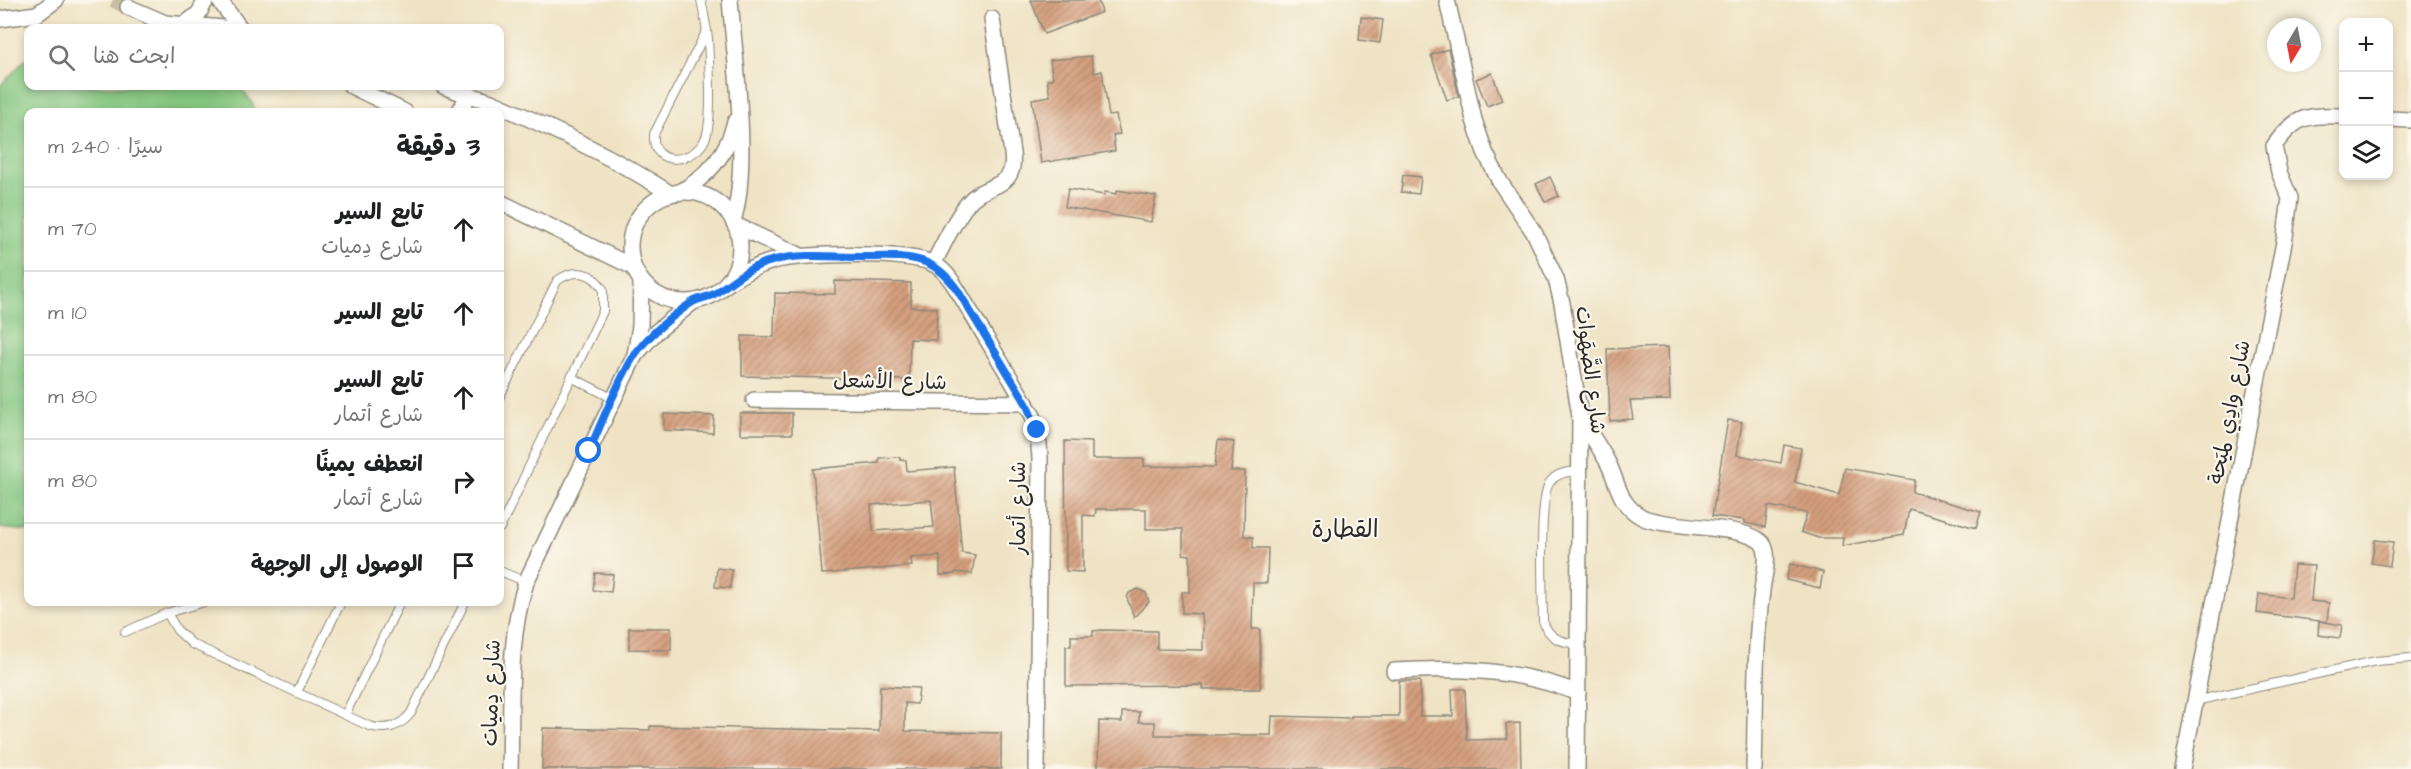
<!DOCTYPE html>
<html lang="ar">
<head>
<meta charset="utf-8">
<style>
	body { margin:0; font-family:"Architects Daughter","Playpen Sans Arabic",sans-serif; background:#f2f2f2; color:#202124; direction:rtl }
	.controls { position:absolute; right:18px; top:18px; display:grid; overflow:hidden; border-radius:12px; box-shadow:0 3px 9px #0003 }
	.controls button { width:54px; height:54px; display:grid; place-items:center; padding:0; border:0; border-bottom:2px solid #e0e0e0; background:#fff; color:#202124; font:30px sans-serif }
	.compass { position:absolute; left:2267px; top:18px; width:54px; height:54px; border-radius:50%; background:#fff; box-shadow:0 3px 9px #0003; rotate:190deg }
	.stop { position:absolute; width:18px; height:18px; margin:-14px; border:4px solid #1a73e8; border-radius:50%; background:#fff }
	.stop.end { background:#1a73e8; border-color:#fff; box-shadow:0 2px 6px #0008 }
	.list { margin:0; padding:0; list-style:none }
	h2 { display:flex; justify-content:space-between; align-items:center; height:78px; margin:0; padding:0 24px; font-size:26px }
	h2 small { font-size:20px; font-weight:400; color:#757577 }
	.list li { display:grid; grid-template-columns:39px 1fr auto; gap:18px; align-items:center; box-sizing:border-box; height:84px; padding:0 24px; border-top:2px solid #e0e0e0 }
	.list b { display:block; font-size:22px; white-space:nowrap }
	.list p { margin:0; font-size:20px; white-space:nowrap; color:#757577 }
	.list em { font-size:20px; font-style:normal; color:#757577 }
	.icon { flex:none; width:33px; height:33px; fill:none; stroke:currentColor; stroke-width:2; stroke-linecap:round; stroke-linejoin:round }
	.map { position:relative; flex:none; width:2411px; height:769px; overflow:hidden; direction:ltr }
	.search { position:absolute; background:#fff; box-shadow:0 3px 9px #0003; left:24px; top:24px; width:480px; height:66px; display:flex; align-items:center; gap:15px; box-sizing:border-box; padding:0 21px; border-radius:12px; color:#757577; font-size:22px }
	.panel { position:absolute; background:#fff; box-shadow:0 3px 9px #0003; left:24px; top:108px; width:480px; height:498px; border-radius:12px; direction:rtl }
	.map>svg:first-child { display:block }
</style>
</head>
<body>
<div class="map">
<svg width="2411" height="769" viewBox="0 0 2411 769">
	<defs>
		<pattern id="building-hatch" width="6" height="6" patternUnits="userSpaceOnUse" patternTransform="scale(1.5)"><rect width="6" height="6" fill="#d59f7e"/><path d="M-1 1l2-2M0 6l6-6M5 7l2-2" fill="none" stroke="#ad8267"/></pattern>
	</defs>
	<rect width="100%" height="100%" fill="#fbf7ec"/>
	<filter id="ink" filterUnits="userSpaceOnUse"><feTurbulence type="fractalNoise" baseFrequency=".0167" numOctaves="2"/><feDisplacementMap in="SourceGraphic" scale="12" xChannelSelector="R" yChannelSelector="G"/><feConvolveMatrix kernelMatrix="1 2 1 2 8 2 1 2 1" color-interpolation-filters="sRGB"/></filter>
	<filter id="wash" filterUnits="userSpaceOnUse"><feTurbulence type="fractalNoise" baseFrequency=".008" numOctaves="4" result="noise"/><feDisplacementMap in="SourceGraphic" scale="24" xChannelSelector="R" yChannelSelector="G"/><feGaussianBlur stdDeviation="1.35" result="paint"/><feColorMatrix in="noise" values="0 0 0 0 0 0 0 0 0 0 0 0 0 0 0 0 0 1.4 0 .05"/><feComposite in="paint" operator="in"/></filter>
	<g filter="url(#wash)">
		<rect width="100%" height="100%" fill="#efe3c4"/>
		<path fill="#83c67f" stroke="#577855" stroke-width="1.5" d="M 28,57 L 28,86 L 239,86 L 252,102 L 255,112 L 28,112 L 28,531 L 0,528 L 0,86 Z"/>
		<g id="blocks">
			<g fill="url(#building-hatch)" fill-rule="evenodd">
				<path d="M 1031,0 L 1098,0 L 1102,12 L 1044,34 Z"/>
				<path d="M 1361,17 L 1383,20 L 1380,43 L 1359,40 Z"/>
				<path d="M 1448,49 L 1459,96 L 1447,100 L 1431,55 Z"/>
				<path d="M 1091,56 L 1094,73 L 1102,71 L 1109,116 L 1116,115 L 1120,134 L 1113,135 L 1115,151 L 1041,163 L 1032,99 L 1050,96 L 1047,80 L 1053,79 L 1050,60 Z"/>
				<path d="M 1492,73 L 1502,100 L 1487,106 L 1476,79 Z"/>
				<path d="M 1403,175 L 1421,177 L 1419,194 L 1401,192 Z"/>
				<path d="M 1550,177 L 1559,196 L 1545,202 L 1536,184 Z"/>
				<path d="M 1068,189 L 1104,195 L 1105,192 L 1117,194 L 1117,190 L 1156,196 L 1151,222 L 1065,207 Z"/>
				<path d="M 835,281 L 911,283 L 911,307 L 937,308 L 936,340 L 910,339 L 909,380 L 742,376 L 742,336 L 774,337 L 775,293 L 835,294 Z"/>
				<path d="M 1668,347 L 1670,400 L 1630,401 L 1633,419 L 1610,421 L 1607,349 Z"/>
				<rect x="740" y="413" width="52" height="21"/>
				<path d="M 664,414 L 714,416 L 713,433 L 664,430 Z"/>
				<path d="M 1728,420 L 1742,422 L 1737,455 L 1781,463 L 1784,445 L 1801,448 L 1795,482 L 1839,495 L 1845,468 L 1915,480 L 1912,492 L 1981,512 L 1976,528 L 1909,509 L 1904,535 L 1842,546 L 1843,538 L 1818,538 L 1801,532 L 1807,513 L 1768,506 L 1765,527 L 1745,523 L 1745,520 L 1712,516 Z"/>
				<path d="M 1218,440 L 1234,442 L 1231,471 L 1245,471 L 1244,536 L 1253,537 L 1253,548 L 1268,548 L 1267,583 L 1253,583 L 1252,629 L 1260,629 L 1260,689 L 1203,689 L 1203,685 L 1066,686 L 1066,646 L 1071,646 L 1071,636 L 1093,636 L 1093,631 L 1102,630 L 1157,631 L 1157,649 L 1203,650 L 1203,628 L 1202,614 L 1182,613 L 1182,592 L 1190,592 L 1190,555 L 1183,554 L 1183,529 L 1146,529 L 1146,509 L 1096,509 L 1095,516 L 1083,515 L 1083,572 L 1066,571 L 1065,441 L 1092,442 L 1092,459 L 1144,459 L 1144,466 L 1215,467 Z"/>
				<path d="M 900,457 L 900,460 L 906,460 L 907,471 L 954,467 L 962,553 L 975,555 L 972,574 L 955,572 L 955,574 L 940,575 L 940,556 L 911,558 L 912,566 L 822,574 L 813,469 L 879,463 L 879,458 ZM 931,500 L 934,527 L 873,531 L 871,505 Z"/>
				<path d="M 2375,540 L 2393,542 L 2390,566 L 2371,563 Z"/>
				<path d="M 1790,564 L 1823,572 L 1820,588 L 1786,580 Z"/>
				<path d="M 2294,565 L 2314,566 L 2311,601 L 2329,603 L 2327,622 L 2257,613 L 2259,594 L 2291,598 Z"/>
				<path d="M 717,568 L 732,570 L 730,588 L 715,587 Z"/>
				<path d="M 595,573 L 613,574 L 611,592 L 593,590 Z"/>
				<path d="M 1138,589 L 1146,593 L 1149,602 L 1134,617 L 1127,598 L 1129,593 Z"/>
				<path d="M 2319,621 L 2342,625 L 2340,638 L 2318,635 Z"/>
				<path d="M 629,628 L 671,628 L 671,650 L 629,649 Z"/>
				<path d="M 1399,681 L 1420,681 L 1420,716 L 1453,716 L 1452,689 L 1465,689 L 1467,740 L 1507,739 L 1506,724 L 1520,723 L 1521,769 L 1098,769 L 1099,721 L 1122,722 L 1122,712 L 1139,712 L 1139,722 L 1155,722 L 1155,735 L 1271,735 L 1272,716 L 1351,718 L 1351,716 L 1399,716 Z"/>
				<path d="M 880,686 L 919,688 L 917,704 L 905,703 L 905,731 L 1001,733 L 1001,769 L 542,769 L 543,728 L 650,730 L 650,726 L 879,731 Z"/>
			</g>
		</g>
	</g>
	<g filter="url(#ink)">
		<use href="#blocks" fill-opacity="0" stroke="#8d8778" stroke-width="1.5"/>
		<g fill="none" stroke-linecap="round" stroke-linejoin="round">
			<path stroke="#c8bea5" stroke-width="15" stroke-dasharray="15 8" stroke-linecap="butt" d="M 113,0 L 128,7"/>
			<g stroke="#8d8778" stroke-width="10">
				<g id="lane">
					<path d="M 701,0 C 704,13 706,25 708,38 C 709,62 713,116 706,137 C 696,164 651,169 654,134 L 707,30"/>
					<path d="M 571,377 L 614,399"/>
					<path d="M 500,396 L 557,281 C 574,268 592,271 603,289 L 603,311 L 500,528"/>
					<path d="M 500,571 L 526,582"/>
					<path d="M 167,613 L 177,630 L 192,644 L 369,726 C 386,731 400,727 411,713 L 465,602"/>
					<path d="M 125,632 L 167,613 L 204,602"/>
					<path d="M 1578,644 C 1561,642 1549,639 1543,621 C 1543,596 1538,497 1550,482 C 1557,473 1568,471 1579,472"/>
					<path d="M 297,692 L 341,602"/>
					<path d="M 2195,701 L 2376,661 L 2411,658"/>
					<path d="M 345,715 L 400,602"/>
				</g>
			</g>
			<g stroke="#8d8778" stroke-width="18">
				<g id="street">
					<path d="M 219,0 L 240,28"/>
					<path d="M 730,0 C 735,60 750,166 733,221"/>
					<path d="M 1447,0 L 1474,120 L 1485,152 L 1500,182 L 1535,234 L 1556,279 L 1562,303 L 1580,417 L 1577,769"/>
					<path d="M 128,7 L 165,23 L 223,28"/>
					<path d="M 0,19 L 37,14 L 56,0"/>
					<path d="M 184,25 L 199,13 L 206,0"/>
					<path d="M 351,86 L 405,112"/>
					<path d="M 443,86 C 459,93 475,96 491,102 C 553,128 615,158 671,194"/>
					<path d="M 459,112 L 468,96"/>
					<path d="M 2388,119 L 2411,120"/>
					<circle cx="685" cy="247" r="55"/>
					<path d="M 677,193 C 708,178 727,154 735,122"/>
					<path d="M 500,202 L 633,267"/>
					<path d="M 735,225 L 799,255"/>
					<path d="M 933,264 C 944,244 954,220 968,203 C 985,181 1017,192 1012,153 L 992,19"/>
					<path d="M 724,286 C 739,275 755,266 773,261 C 799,253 911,251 934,264 C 945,270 952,281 958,291 L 1033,416 L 1039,445 L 1040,459 L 1037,769"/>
					<path d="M 637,353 L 656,332 L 693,302"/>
					<path d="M 754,400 L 1026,403"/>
					<path d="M 1580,418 C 1589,432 1599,446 1607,461 C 1618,481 1618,505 1642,517 C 1668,530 1752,523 1764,546 C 1770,558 1763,578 1762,591 C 1754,649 1756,710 1754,769"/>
					<path d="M 1394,671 C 1457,667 1519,669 1578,693"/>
					<path d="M 510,769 C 512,706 507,642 526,582 L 635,355 L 640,326 L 641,281"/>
					<path d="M 2182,769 L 2285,237 L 2290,198 L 2279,172 L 2274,146 C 2296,115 2307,115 2344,116"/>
				</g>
			</g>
			<use href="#lane" stroke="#fff" stroke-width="8"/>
			<use href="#street" stroke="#fff" stroke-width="15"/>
		</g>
	</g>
	<g fill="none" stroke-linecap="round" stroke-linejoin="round" filter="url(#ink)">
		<path stroke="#1a73e8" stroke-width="8" d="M 589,451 C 603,420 616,385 634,356 C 647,336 671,317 691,303 C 698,298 708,298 716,293 C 735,279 752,265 775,260 C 803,253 834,257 862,257 C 905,257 932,252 958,291 L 1026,403 L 1037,430"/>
	</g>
	<g text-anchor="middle" stroke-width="4.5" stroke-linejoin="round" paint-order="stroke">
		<g font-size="21" fill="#2b2b2b" stroke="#fbf7ec">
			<text transform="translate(1591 370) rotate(83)" y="7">شارع الصَّهَوات</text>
			<text transform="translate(890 381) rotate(1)" y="7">شارع الأشعل</text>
			<text transform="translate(2229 412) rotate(-79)" y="7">شارع وادِي لميَحة</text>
			<text transform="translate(1018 508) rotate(-90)" y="7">شارع أتمار</text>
			<text transform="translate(491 693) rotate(-88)" y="7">شارع دِميات</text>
		</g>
		<g font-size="24" fill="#2b2b2b" stroke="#fbf7ec">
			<text x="1345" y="537">القطارة</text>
		</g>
	</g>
</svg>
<div class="controls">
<button>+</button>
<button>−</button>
<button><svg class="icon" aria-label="layers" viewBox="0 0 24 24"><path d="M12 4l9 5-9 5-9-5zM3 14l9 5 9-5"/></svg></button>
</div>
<svg class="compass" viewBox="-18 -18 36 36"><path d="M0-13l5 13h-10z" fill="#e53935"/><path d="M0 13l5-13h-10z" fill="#757577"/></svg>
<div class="stop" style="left:589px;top:451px"></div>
<div class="stop end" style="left:1037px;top:430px"></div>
<div class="search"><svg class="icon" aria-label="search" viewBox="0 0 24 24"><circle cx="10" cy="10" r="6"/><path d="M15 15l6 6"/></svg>ابحث هنا</div>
<section class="panel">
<h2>3 دقيقة<small>سيرًا · 240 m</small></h2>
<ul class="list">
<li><svg class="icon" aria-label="ahead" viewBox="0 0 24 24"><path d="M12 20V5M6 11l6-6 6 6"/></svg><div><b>تابع السير</b><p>شارع دِميات</p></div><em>70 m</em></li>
<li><svg class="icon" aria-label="ahead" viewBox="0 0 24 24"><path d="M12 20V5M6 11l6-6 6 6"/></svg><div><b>تابع السير</b></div><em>10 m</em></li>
<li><svg class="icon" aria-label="ahead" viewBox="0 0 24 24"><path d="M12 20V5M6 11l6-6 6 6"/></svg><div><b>تابع السير</b><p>شارع أتمار</p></div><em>80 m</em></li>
<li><svg class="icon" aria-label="right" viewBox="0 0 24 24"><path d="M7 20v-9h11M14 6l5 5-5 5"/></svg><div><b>انعطف يمينًا</b><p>شارع أتمار</p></div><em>80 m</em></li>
<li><svg class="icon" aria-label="arrive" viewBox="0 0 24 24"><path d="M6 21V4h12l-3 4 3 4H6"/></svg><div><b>الوصول إلى الوجهة</b></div></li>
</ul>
</section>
</div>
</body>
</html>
